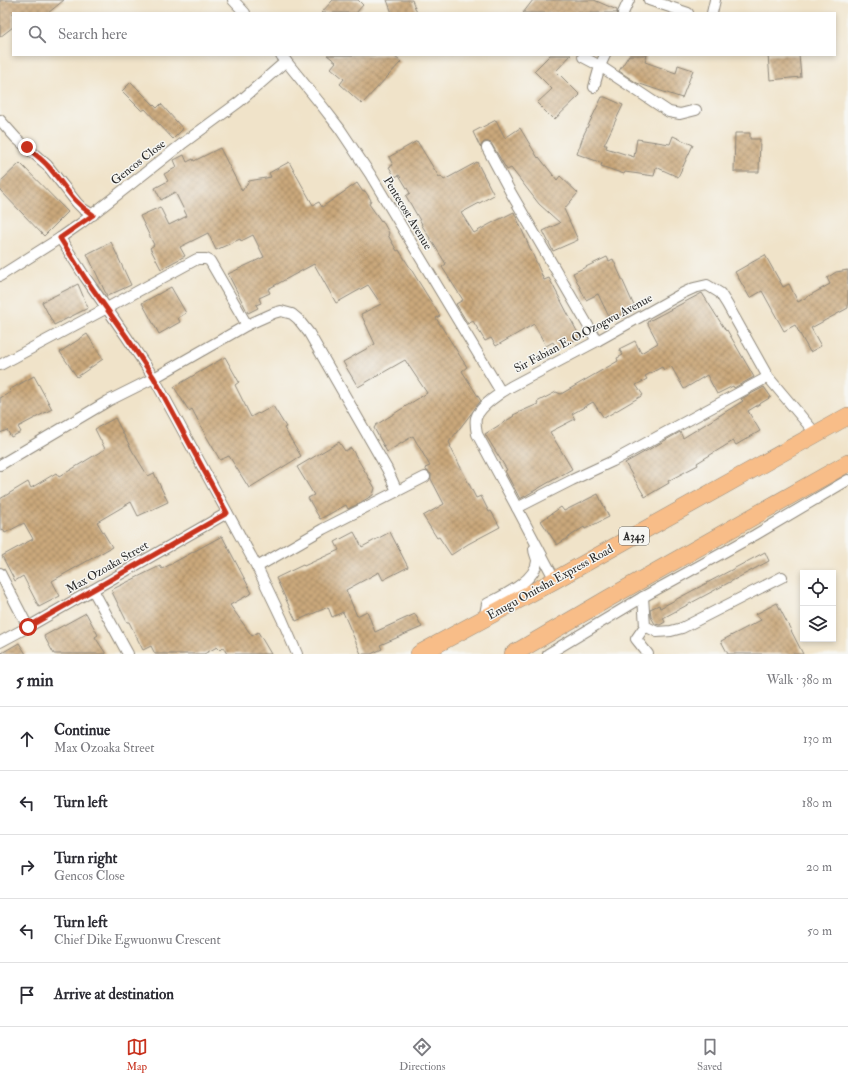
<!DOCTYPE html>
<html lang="en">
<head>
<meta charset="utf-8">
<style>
	body { margin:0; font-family:"IM FELL Double Pica",serif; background:#f7f7f7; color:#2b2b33 }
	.controls { position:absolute; right:12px; bottom:12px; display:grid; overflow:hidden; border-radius:0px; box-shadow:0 2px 6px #0003 }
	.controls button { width:36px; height:36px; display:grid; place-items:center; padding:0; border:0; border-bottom:1px solid #e1e1e2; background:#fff; color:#2b2b33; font:20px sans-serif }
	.stop { position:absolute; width:12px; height:12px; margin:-9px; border:3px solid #c8321e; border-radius:50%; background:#fff }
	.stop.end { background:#c8321e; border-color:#fff; box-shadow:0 1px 4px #0008 }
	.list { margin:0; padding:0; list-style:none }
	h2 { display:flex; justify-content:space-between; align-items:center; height:52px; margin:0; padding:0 16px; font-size:17px }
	h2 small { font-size:13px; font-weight:400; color:#7c7c81 }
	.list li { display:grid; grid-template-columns:26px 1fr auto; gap:12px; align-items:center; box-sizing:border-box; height:64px; padding:0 16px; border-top:1px solid #e1e1e2 }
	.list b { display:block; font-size:15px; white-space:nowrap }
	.list p { margin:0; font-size:13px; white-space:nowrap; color:#7c7c81 }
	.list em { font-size:13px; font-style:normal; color:#7c7c81 }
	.icon { flex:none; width:22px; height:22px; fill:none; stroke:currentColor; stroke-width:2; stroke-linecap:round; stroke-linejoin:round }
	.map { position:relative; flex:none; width:848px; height:654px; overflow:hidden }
	.search { position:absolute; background:#fff; box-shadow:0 2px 6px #0003; left:12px; right:12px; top:12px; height:44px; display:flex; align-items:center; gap:10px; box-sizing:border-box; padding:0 14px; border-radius:0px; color:#7c7c81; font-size:15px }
	.sheet { height:372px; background:#fff }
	nav { display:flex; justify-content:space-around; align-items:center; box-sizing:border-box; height:56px; border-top:1px solid #e1e1e2; background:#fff; font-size:11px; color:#7c7c81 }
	nav a { display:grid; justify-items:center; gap:2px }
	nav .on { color:#c8321e }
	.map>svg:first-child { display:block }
</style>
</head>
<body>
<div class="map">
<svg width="848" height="654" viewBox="0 0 848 654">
	<defs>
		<pattern id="building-cross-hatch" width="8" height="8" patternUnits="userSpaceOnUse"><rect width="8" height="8" fill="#caa87b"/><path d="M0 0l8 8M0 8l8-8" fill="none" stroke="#a48965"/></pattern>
	</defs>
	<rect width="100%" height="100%" fill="#f6f6f2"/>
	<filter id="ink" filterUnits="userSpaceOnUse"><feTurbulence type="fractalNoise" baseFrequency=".025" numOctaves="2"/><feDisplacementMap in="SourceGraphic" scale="8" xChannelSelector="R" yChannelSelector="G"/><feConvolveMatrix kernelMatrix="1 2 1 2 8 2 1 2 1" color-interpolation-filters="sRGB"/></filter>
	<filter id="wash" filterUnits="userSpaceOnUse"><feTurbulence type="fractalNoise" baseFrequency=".012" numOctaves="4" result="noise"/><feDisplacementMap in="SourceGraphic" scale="16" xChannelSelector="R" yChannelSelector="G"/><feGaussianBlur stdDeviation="0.9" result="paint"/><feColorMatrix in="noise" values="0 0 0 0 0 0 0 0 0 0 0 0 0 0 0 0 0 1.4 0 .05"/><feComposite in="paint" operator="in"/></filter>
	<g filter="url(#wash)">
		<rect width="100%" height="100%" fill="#f0e3c9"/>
		<g id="blocks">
			<g fill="url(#building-cross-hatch)">
				<path d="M 0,0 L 64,0 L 48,13 L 13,13 L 13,27 L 0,37 Z"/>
				<path d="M 333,0 L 358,0 L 363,5 L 356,13 L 321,13 Z"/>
				<path d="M 387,0 L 412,0 L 417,13 L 392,13 Z"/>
				<path d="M 533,0 L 594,0 L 617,10 L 617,13 L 523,13 Z"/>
				<path d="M 327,55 L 393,55 L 401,62 L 362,104 L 340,84 L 344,79 L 331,68 L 336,62 Z"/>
				<path d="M 550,55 L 571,55 L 556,71 L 580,95 L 554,120 L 537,103 L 552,89 L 534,71 Z"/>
				<path d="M 629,55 L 647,55 L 645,62 L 676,73 L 678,65 L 693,70 L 682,98 L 637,83 L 619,71 Z"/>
				<path d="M 768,55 L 799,55 L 801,77 L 770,80 Z"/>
				<path d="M 131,82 L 157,108 L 161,104 L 183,129 L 173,139 L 145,109 L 142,111 L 122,91 Z"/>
				<path d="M 602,97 L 605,97 L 623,105 L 604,145 L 607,145 L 606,148 L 634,157 L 637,139 L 670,144 L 673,136 L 693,145 L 678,177 L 656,167 L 654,176 L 625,172 L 624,174 L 601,166 L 602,163 L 577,154 L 584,134 Z"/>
				<path d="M 496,120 L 505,138 L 520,128 L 538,158 L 539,157 L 557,180 L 560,176 L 578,193 L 564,209 L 578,240 L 553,251 L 543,231 L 560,223 L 539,204 L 511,168 L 507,170 L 491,143 L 488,142 L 484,142 L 480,147 L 473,132 Z"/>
				<path d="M 735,133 L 750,133 L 750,139 L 760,139 L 759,172 L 734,172 Z"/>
				<path d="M 417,141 L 439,177 L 441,176 L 444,180 L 477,162 L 494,195 L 461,213 L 474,233 L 490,224 L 514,212 L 544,280 L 549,278 L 580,337 L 557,349 L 553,342 L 546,346 L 534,324 L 496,346 L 491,338 L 485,341 L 473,321 L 468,324 L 456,304 L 463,300 L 442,267 L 446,264 L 421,224 L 422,224 L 406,196 L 410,193 L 399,175 L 395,177 L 389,167 L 393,165 L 389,157 Z"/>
				<path d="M 220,148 L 242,191 L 249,181 L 271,177 L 269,173 L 289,162 L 313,205 L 319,202 L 322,207 L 357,183 L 363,192 L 365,191 L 371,200 L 369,204 L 381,221 L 382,220 L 389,233 L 388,235 L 397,251 L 399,250 L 440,316 L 436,318 L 467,367 L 462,371 L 481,401 L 449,442 L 451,446 L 450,446 L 476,498 L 481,496 L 489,512 L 491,511 L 500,527 L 468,544 L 451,555 L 439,537 L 437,538 L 423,516 L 444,504 L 431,479 L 431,474 L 427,471 L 425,468 L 430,466 L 413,436 L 387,452 L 374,428 L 376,425 L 427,393 L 405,360 L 358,387 L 343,362 L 375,344 L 361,314 L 381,304 L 368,285 L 336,303 L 314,264 L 268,289 L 270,293 L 259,298 L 261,303 L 256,305 L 258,308 L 248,313 L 228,274 L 264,257 L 253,235 L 241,241 L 240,239 L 216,250 L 208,233 L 180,247 L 185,256 L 161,269 L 150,248 L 154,245 L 140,216 L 160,207 L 169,225 L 187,216 L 175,192 L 161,200 L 155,188 L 168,181 L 164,174 L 177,167 L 174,160 L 184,155 L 187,162 L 193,159 L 194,161 Z"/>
				<path d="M 20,163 L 68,212 L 44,236 L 0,190 L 0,182 Z"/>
				<path d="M 111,242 L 131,285 L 107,296 L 87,254 Z"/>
				<path d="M 765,255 L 783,287 L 789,284 L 798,302 L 830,284 L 827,278 L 836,272 L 848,270 L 848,308 L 811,328 L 821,346 L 810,352 L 795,325 L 784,331 L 762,291 L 750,298 L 735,272 Z"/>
				<path d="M 607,257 L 609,261 L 613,259 L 635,308 L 610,319 L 598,294 L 586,300 L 573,273 Z"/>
				<path d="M 78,284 L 88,308 L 54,325 L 42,302 Z"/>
				<path d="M 171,287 L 186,313 L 178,318 L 180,322 L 159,334 L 142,303 Z"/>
				<path d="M 702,293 L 726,331 L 727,330 L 754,377 L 734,388 L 733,386 L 717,394 L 707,375 L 684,389 L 671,366 L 664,370 L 662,367 L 645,376 L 647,379 L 636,385 L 643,395 L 604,418 L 593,402 L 572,414 L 575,419 L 550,432 L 572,469 L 520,499 L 505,471 L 507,470 L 485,434 L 514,416 L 513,415 L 538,404 L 537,402 L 556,392 L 561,394 L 618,361 L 617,358 L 623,355 L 619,349 L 635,341 L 641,353 L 658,343 L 647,322 Z"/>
				<path d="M 87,334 L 103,359 L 77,377 L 60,352 Z"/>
				<path d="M 225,357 L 239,382 L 235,385 L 251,417 L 258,413 L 259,414 L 273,406 L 286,427 L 284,428 L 301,456 L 249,488 L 229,456 L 220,460 L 205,434 L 192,409 L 189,411 L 174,387 Z"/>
				<path d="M 34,376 L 52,409 L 18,427 L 21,432 L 11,437 L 7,430 L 0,433 L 0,398 L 11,392 L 9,390 Z"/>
				<path d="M 764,387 L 771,397 L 748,411 L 760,431 L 736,445 L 733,441 L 697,463 L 698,465 L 668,481 L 669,483 L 645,497 L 625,463 L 680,432 L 683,438 L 743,401 L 741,399 Z"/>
				<path d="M 115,418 L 133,452 L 148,476 L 154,473 L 168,502 L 138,516 L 131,502 L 97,522 L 112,547 L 52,581 L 60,596 L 39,607 L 23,576 L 15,581 L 2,556 L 33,539 L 24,523 L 5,533 L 3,529 L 0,531 L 0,499 L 28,482 L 31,488 L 56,473 L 59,477 L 105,449 L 95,429 Z"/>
				<path d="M 339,442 L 345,451 L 351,448 L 375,488 L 373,495 L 358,504 L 348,509 L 346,505 L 320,519 L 308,498 L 314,495 L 297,467 Z"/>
				<path d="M 598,494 L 609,517 L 585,529 L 584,527 L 557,545 L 541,521 L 561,507 L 564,511 Z"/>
				<path d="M 354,532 L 362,547 L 390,532 L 408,567 L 383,580 L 379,572 L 346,590 L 357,616 L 367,611 L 375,632 L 415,614 L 422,627 L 380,645 L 382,649 L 371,654 L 361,654 L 343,612 L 332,617 L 328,607 L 296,621 L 276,578 L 303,565 L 304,566 L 339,550 L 335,542 Z"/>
				<path d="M 222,536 L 252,593 L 230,605 L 252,636 L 258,632 L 271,654 L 227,654 L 223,647 L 220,650 L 217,647 L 204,654 L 155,654 L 151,646 L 143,650 L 129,622 L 127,622 L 111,590 L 160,566 L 162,569 Z"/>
				<path d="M 765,552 L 769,561 L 663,618 L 665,622 L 660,625 L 655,624 L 651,617 L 650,609 L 659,605 L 660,608 Z"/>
				<path d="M 777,603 L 803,654 L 728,654 L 721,641 L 761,620 L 756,614 Z"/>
				<path d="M 86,613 L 98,635 L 95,637 L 106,654 L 54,654 L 44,636 Z"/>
				<path d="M 19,643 L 26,654 L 0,654 Z"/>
			</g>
		</g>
	</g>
	<g filter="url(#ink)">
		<use href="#blocks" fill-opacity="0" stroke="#8e877a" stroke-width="1"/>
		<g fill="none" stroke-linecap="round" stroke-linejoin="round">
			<g stroke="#8e877a" stroke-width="12">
				<g id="minor">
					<path d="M 233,0 L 245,13"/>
					<path d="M 649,0 L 688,13"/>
					<path d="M 623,13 L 629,0"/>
					<path d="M 712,13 L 715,0"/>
					<path d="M 281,55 L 323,107 L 340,129 L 370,174 L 501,392"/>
					<path d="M 583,57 L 600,66 L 669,112 L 680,114 L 696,110"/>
					<path d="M 594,87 L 600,66 L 605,55"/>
					<path d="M 0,120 L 16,138 L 47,165 L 77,203 L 83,209 L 93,215"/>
					<path d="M 487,148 L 511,193 L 597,341"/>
					<path d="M 60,238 L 85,277 L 126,336 L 154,378 L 257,567 L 282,619 L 297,654"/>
					<path d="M 0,276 L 60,238 L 80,224 L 182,144 L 239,102 L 286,61"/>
					<path d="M 0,365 L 107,308 L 197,259 L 206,259 L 210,261 L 247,325"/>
					<path d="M 0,465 L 108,401 L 154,378 L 247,325 L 274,313 L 281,311 L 292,314 L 298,319 L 309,333 L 387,469 L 397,491"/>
					<path d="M 517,508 L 572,480 L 613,461 L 768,377"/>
					<path d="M 257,567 L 323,529 L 425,477"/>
					<path d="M 0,573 L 28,627"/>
					<path d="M 555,580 L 517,508 L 477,434 C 476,429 475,423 476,418 C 480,406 501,392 512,386 L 597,341 L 683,293 L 694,288 L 707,285 L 720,293 L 727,304 L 768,377 L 816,434"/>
					<path d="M 93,590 L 128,654"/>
					<path d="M 643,597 L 645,626 L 657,632 L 671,631 L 682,628 L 782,577"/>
					<path d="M 484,619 L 487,604 C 502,596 536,581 537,561 C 537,558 534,553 534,549"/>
					<path d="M 645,626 L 636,639 L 648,654"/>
					<path d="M 0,642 L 28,627 L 227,513"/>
					<path d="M 548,654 L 643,597 L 755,535 L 848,480"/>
				</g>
			</g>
			<g stroke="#8e877a" stroke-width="18">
				<g id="trunk">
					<path d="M 419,654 L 555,580 L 848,416"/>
					<path d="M 513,654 L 609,598 L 848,463"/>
				</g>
			</g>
			<use href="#minor" stroke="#fff" stroke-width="10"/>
			<use href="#trunk" stroke="#f8bd88" stroke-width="17"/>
		</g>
	</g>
	<g fill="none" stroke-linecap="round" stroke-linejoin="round" filter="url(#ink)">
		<path stroke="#c8321e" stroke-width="5" d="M 27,147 C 34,154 42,159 48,166 C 64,184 72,202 93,215 L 60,238 L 85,278 L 126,336 L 154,378 L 227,513 L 28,627"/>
	</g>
	<g text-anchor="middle" stroke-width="3" stroke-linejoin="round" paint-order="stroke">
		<rect fill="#f6f6f2" stroke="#686867" stroke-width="1" x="619" y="527" width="30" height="18" rx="3"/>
		<g font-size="11" font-weight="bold" fill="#2b2b2b">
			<text x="634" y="540">A343</text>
		</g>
		<g font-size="12" fill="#2b2b2b" stroke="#f6f6f2">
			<text transform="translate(138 162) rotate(-38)" y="4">Gencos Close</text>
			<text transform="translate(408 213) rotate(59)" y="4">Pentecost Avenue</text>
			<text transform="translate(583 333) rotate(-28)" y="4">Sir Fabian E. O.Ozogwu Avenue</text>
			<text transform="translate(107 567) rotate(-30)" y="4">Max Ozoaka Street</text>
			<text transform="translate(550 582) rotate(-29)" y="4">Enugu Onitsha Express Road</text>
		</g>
	</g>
</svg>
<div class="controls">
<button><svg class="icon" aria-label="locate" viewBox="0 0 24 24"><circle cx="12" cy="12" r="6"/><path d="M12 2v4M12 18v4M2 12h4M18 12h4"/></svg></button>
<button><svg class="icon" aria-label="layers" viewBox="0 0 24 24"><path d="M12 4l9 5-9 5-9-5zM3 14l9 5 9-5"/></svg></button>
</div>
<div class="stop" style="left:28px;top:627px"></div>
<div class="stop end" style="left:27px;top:147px"></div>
<div class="search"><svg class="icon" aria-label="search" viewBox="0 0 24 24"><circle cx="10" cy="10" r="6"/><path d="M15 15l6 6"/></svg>Search here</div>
</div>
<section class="sheet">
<h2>5 min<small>Walk · 380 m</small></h2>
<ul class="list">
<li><svg class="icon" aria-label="ahead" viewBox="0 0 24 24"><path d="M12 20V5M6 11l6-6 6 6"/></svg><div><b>Continue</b><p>Max Ozoaka Street</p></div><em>130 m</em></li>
<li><svg class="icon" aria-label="left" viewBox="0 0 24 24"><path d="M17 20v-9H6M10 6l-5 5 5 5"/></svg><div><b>Turn left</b></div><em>180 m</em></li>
<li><svg class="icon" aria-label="right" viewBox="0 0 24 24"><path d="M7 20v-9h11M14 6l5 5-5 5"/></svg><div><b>Turn right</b><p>Gencos Close</p></div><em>20 m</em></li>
<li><svg class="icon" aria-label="left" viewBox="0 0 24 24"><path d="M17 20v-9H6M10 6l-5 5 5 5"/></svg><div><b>Turn left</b><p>Chief Dike Egwuonwu Crescent</p></div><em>50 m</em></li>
<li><svg class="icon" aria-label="arrive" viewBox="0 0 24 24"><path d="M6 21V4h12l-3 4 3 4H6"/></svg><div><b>Arrive at destination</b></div></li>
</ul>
</section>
<nav>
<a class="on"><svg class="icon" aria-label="map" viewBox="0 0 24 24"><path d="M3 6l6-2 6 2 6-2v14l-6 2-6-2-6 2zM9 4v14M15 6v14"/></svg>Map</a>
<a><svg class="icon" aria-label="directions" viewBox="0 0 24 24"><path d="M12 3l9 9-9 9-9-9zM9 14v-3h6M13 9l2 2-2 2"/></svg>Directions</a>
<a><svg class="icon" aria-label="saved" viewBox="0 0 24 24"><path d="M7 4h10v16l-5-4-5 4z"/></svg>Saved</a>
</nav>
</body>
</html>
